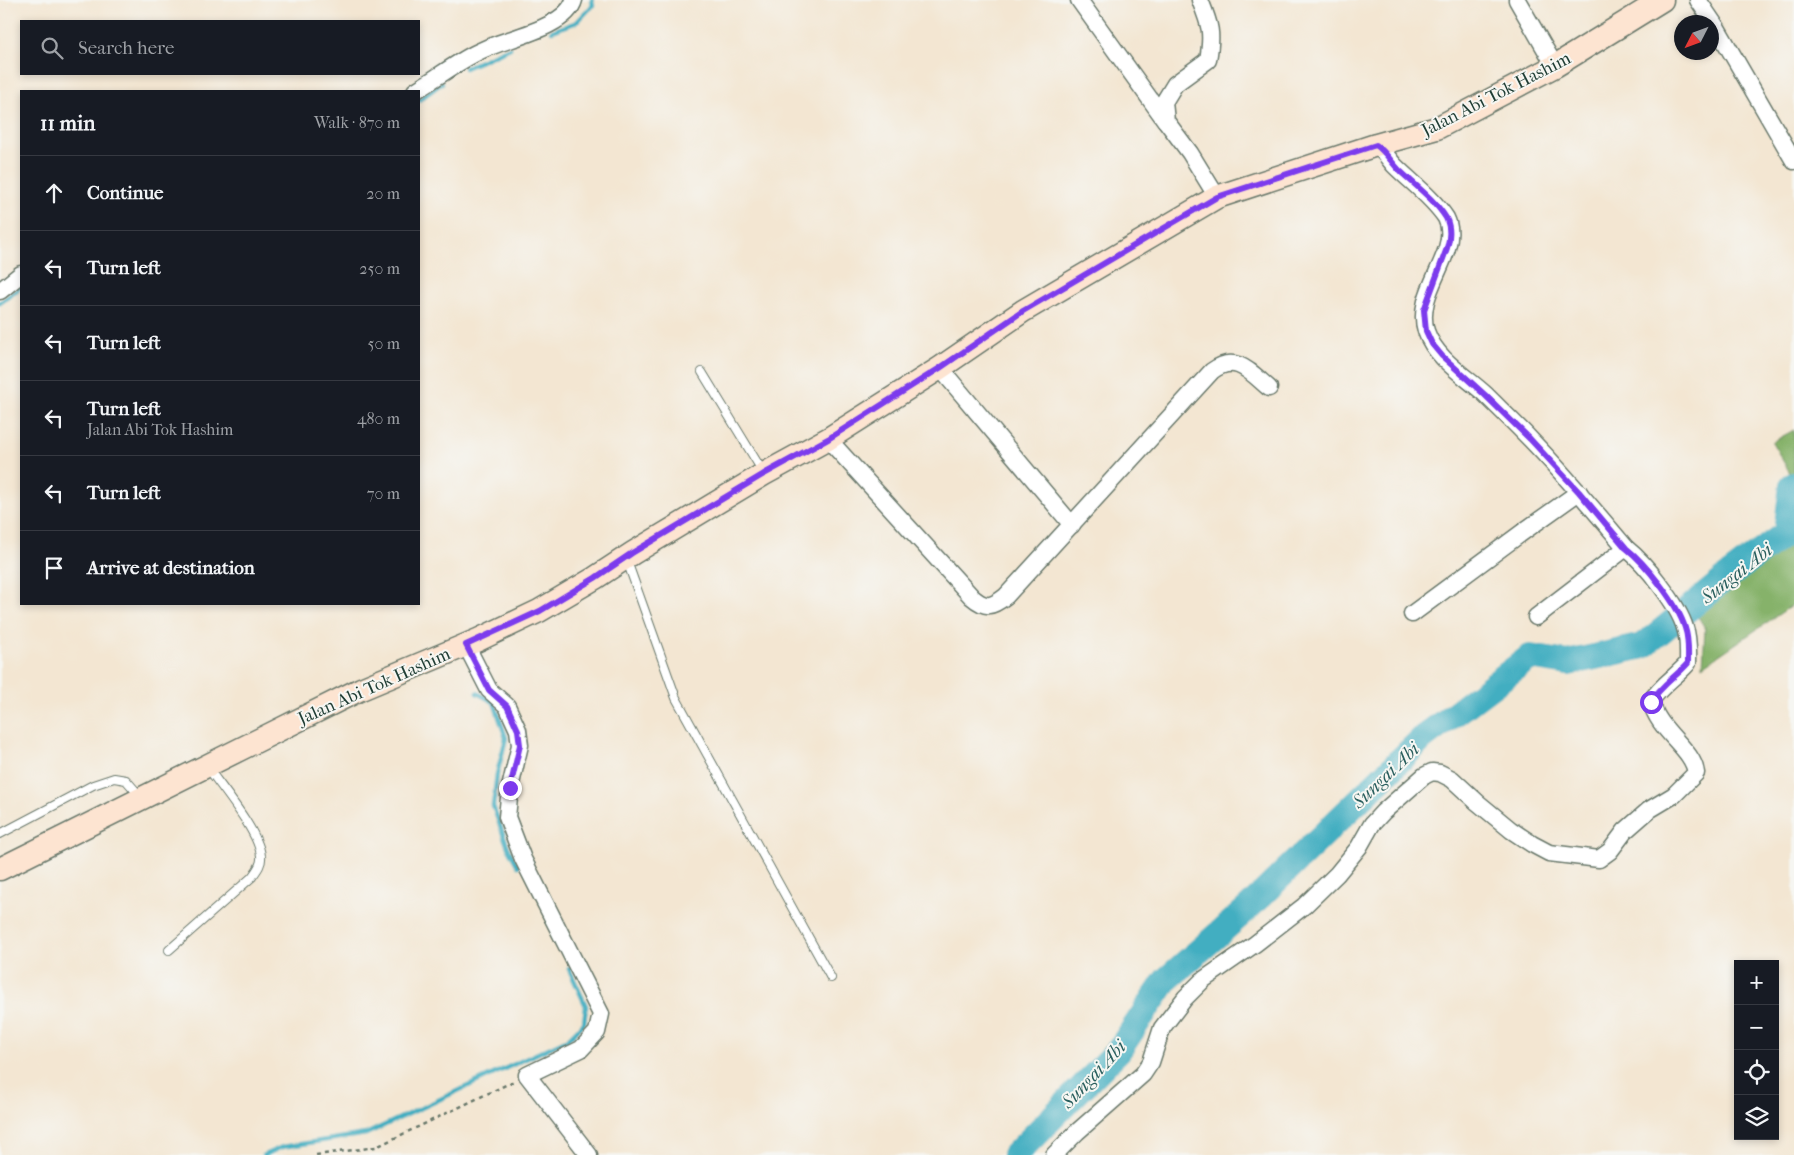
<!DOCTYPE html>
<html lang="en">
<head>
<meta charset="utf-8">
<style>
	body { margin:0; font-family:"IM FELL French Canon",serif; background:#20242c; color:#f1f3f6 }
	.controls { position:absolute; right:15px; bottom:15px; display:grid; overflow:hidden; border-radius:0px; box-shadow:0 2px 8px #0003 }
	.controls button { width:45px; height:45px; display:grid; place-items:center; padding:0; border:0; border-bottom:1px solid #363941; background:#171b24; color:#f1f3f6; font:25px sans-serif }
	.compass { position:absolute; left:1674px; top:15px; width:45px; height:45px; border-radius:50%; background:#171b24; box-shadow:0 2px 8px #0003; rotate:228deg }
	.stop { position:absolute; width:15px; height:15px; margin:-11px; border:4px solid #7c3aed; border-radius:50%; background:#fff }
	.stop.end { background:#7c3aed; border-color:#fff; box-shadow:0 1px 5px #0008 }
	.list { margin:0; padding:0; list-style:none }
	h2 { display:flex; justify-content:space-between; align-items:center; height:65px; margin:0; padding:0 20px; font-size:21px }
	h2 small { font-size:16px; font-weight:400; color:#9ea1a6 }
	.list li { display:grid; grid-template-columns:32px 1fr auto; gap:15px; align-items:center; box-sizing:border-box; height:75px; padding:0 20px; border-top:1px solid #363941 }
	.list b { display:block; font-size:19px; white-space:nowrap }
	.list p { margin:0; font-size:16px; white-space:nowrap; color:#9ea1a6 }
	.list em { font-size:16px; font-style:normal; color:#9ea1a6 }
	.icon { flex:none; width:28px; height:28px; fill:none; stroke:currentColor; stroke-width:2; stroke-linecap:round; stroke-linejoin:round }
	.map { position:relative; flex:none; width:1794px; height:1155px; overflow:hidden }
	.search { position:absolute; background:#171b24; box-shadow:0 2px 8px #0003; left:20px; top:20px; width:400px; height:55px; display:flex; align-items:center; gap:12px; box-sizing:border-box; padding:0 18px; border-radius:0px; color:#9ea1a6; font-size:19px }
	.panel { position:absolute; background:#171b24; box-shadow:0 2px 8px #0003; left:20px; top:90px; width:400px; height:515px; border-radius:0px }
	.map>svg:first-child { display:block }
</style>
</head>
<body>
<div class="map">
<svg width="1794" height="1155" viewBox="0 0 1794 1155">
	<rect width="100%" height="100%" fill="#f6f6f2"/>
	<filter id="ink" filterUnits="userSpaceOnUse"><feTurbulence type="fractalNoise" baseFrequency=".02" numOctaves="2"/><feDisplacementMap in="SourceGraphic" scale="10" xChannelSelector="R" yChannelSelector="G"/><feConvolveMatrix kernelMatrix="1 2 1 2 8 2 1 2 1" color-interpolation-filters="sRGB"/></filter>
	<filter id="wash" filterUnits="userSpaceOnUse"><feTurbulence type="fractalNoise" baseFrequency=".0096" numOctaves="4" result="noise"/><feDisplacementMap in="SourceGraphic" scale="20" xChannelSelector="R" yChannelSelector="G"/><feGaussianBlur stdDeviation="1.12" result="paint"/><feColorMatrix in="noise" values="0 0 0 0 0 0 0 0 0 0 0 0 0 0 0 0 0 1.4 0 .05"/><feComposite in="paint" operator="in"/></filter>
	<g filter="url(#wash)">
		<rect width="100%" height="100%" fill="#f3e6d2"/>
		<path fill="#86b26b" stroke="#527850" d="M 1794,430 L 1794,604 L 1703,666 L 1705,628 L 1692,607 L 1782,526 L 1790,473 L 1772,442 Z"/>
		<g fill="none" stroke-linecap="round" stroke-linejoin="round">
			<g stroke="#43aec1" stroke-width="4.5">
				<path d="M 552,31 L 577,22 L 593,5 L 592,0"/>
				<path d="M 465,68 L 510,48"/>
				<path d="M 419,100 L 442,83"/>
				<path d="M 0,303 L 21,287"/>
				<path d="M 477,693 L 494,702 L 506,738 L 497,774 L 493,806 L 509,850 L 518,866"/>
				<path d="M 264,1155 L 282,1147 L 366,1134 L 568,1039 L 584,1023 L 586,1006 L 569,969"/>
			</g>
			<path stroke="#43aec1" stroke-width="26" d="M 1015,1155 L 1119,1050 L 1166,980 L 1248,908 L 1424,737 L 1530,657 L 1568,663 L 1643,646 L 1726,578 L 1786,533 L 1792,486 L 1794,485"/>
		</g>
	</g>
	<g filter="url(#ink)">
		<g fill="none" stroke-linecap="round" stroke-linejoin="round">
			<g stroke="#69786b" stroke-width="10">
				<g id="lane">
					<path d="M 702,372 L 763,472"/>
					<path d="M 627,561 L 676,698 L 831,978"/>
					<path d="M 0,834 L 93,785 L 114,778 L 126,780 L 140,796"/>
					<path d="M 169,950 L 252,877 C 257,870 262,864 261,856 C 259,832 222,788 208,768"/>
				</g>
			</g>
			<g stroke="#69786b" stroke-width="19">
				<g id="street">
					<path d="M 1079,0 L 1165,120"/>
					<path d="M 1200,0 C 1210,25 1213,32 1208,60 L 1175,84 L 1164,102 L 1166,121 L 1190,153 L 1217,197"/>
					<path d="M 1517,0 L 1555,66"/>
					<path d="M 1698,0 L 1717,28 L 1794,161"/>
					<path d="M 415,91 C 435,79 453,65 474,54 C 480,51 486,48 492,46 C 514,37 567,26 574,0"/>
					<path d="M 0,291 L 21,274"/>
					<path d="M 940,368 L 1072,525"/>
					<path d="M 828,439 L 972,597 C 986,609 992,607 1006,596 L 1212,371 C 1236,353 1250,372 1269,388"/>
					<path d="M 1412,614 L 1527,529 L 1579,492"/>
					<path d="M 1536,617 L 1626,548"/>
					<path d="M 466,645 L 489,690 L 507,706 L 518,730 L 520,745 L 510,788 L 507,817 L 523,859 L 601,1014 L 597,1032 L 581,1049 L 527,1075 L 589,1155"/>
					<path d="M 1054,1155 L 1077,1132 L 1143,1074 L 1151,1062 L 1162,1028 L 1185,998 L 1203,980 L 1255,944 L 1304,906 L 1337,874 L 1359,847 L 1372,824 L 1383,812 L 1424,776 L 1432,772 L 1440,773 L 1452,779 L 1477,802 L 1511,830 L 1532,844 L 1549,853 L 1599,859 L 1610,851 L 1625,831 L 1649,810 L 1674,795 L 1696,773 C 1693,748 1658,732 1651,701 C 1661,685 1676,677 1688,663 C 1688,651 1689,639 1685,628 C 1678,604 1645,563 1626,548 C 1595,511 1564,474 1531,440 C 1516,424 1500,409 1485,394 C 1465,376 1435,358 1426,331 C 1417,302 1439,275 1447,248 C 1450,238 1451,228 1446,218 C 1433,198 1411,182 1394,165 C 1388,158 1384,151 1376,145"/>
				</g>
			</g>
			<g stroke="#69786b" stroke-width="25">
				<path id="secondary" d="M 0,869 L 361,689 L 478,640 L 539,611 L 595,578 L 633,553 L 764,474 L 828,439 L 940,368 L 1023,311 L 1217,197 L 1376,145 L 1437,128 L 1555,66 L 1662,0"/>
			</g>
			<path stroke="#69786b" stroke-width="2.5" stroke-dasharray="4 4" stroke-linecap="butt" d="M 316,1155 L 376,1147 L 514,1081"/>
			<use href="#lane" stroke="#fff" stroke-width="8"/>
			<use href="#street" stroke="#fff" stroke-width="16"/>
			<use href="#secondary" stroke="#fde4d1" stroke-width="22"/>
		</g>
	</g>
	<g fill="none" stroke-linecap="round" stroke-linejoin="round" filter="url(#ink)">
		<path stroke="#7c3aed" stroke-width="6" d="M 510,788 L 520,745 L 518,730 L 507,706 L 489,690 L 466,645 L 540,611 L 595,578 L 632,553 L 764,474 L 828,439 L 940,368 L 1023,311 L 1217,197 L 1376,145 C 1386,152 1391,162 1400,171 C 1415,185 1435,200 1446,218 C 1451,228 1450,238 1447,248 L 1424,310 L 1426,331 L 1432,344 L 1442,356 L 1485,395 L 1530,439 L 1579,492 L 1626,548 C 1645,563 1678,604 1685,628 C 1689,639 1688,651 1688,663 C 1676,677 1661,685 1651,702"/>
	</g>
	<g text-anchor="middle" stroke-width="4" stroke-linejoin="round" paint-order="stroke">
		<g font-size="18" fill="#1f3d34" stroke="#f6f6f2">
			<text transform="translate(1496 94) rotate(-27)" y="6">Jalan Abi Tok Hashim</text>
			<text transform="translate(374 686) rotate(-24)" y="6">Jalan Abi Tok Hashim</text>
		</g>
		<g font-size="19" font-style="italic" fill="#2a5f5e" stroke="#f6f6f2">
			<text transform="translate(1736 573) rotate(-38)" y="7">Sungai Abi</text>
			<text transform="translate(1385 775) rotate(-44)" y="7">Sungai Abi</text>
			<text transform="translate(1093 1074) rotate(-47)" y="7">Sungai Abi</text>
		</g>
	</g>
</svg>
<div class="controls">
<button>+</button>
<button>−</button>
<button><svg class="icon" aria-label="locate" viewBox="0 0 24 24"><circle cx="12" cy="12" r="6"/><path d="M12 2v4M12 18v4M2 12h4M18 12h4"/></svg></button>
<button><svg class="icon" aria-label="layers" viewBox="0 0 24 24"><path d="M12 4l9 5-9 5-9-5zM3 14l9 5 9-5"/></svg></button>
</div>
<svg class="compass" viewBox="-18 -18 36 36"><path d="M0-13l5 13h-10z" fill="#e53935"/><path d="M0 13l5-13h-10z" fill="#9ea1a6"/></svg>
<div class="stop" style="left:1651px;top:702px"></div>
<div class="stop end" style="left:510px;top:788px"></div>
<div class="search"><svg class="icon" aria-label="search" viewBox="0 0 24 24"><circle cx="10" cy="10" r="6"/><path d="M15 15l6 6"/></svg>Search here</div>
<section class="panel">
<h2>11 min<small>Walk · 870 m</small></h2>
<ul class="list">
<li><svg class="icon" aria-label="ahead" viewBox="0 0 24 24"><path d="M12 20V5M6 11l6-6 6 6"/></svg><div><b>Continue</b></div><em>20 m</em></li>
<li><svg class="icon" aria-label="left" viewBox="0 0 24 24"><path d="M17 20v-9H6M10 6l-5 5 5 5"/></svg><div><b>Turn left</b></div><em>250 m</em></li>
<li><svg class="icon" aria-label="left" viewBox="0 0 24 24"><path d="M17 20v-9H6M10 6l-5 5 5 5"/></svg><div><b>Turn left</b></div><em>50 m</em></li>
<li><svg class="icon" aria-label="left" viewBox="0 0 24 24"><path d="M17 20v-9H6M10 6l-5 5 5 5"/></svg><div><b>Turn left</b><p>Jalan Abi Tok Hashim</p></div><em>480 m</em></li>
<li><svg class="icon" aria-label="left" viewBox="0 0 24 24"><path d="M17 20v-9H6M10 6l-5 5 5 5"/></svg><div><b>Turn left</b></div><em>70 m</em></li>
<li><svg class="icon" aria-label="arrive" viewBox="0 0 24 24"><path d="M6 21V4h12l-3 4 3 4H6"/></svg><div><b>Arrive at destination</b></div></li>
</ul>
</section>
</div>
</body>
</html>
